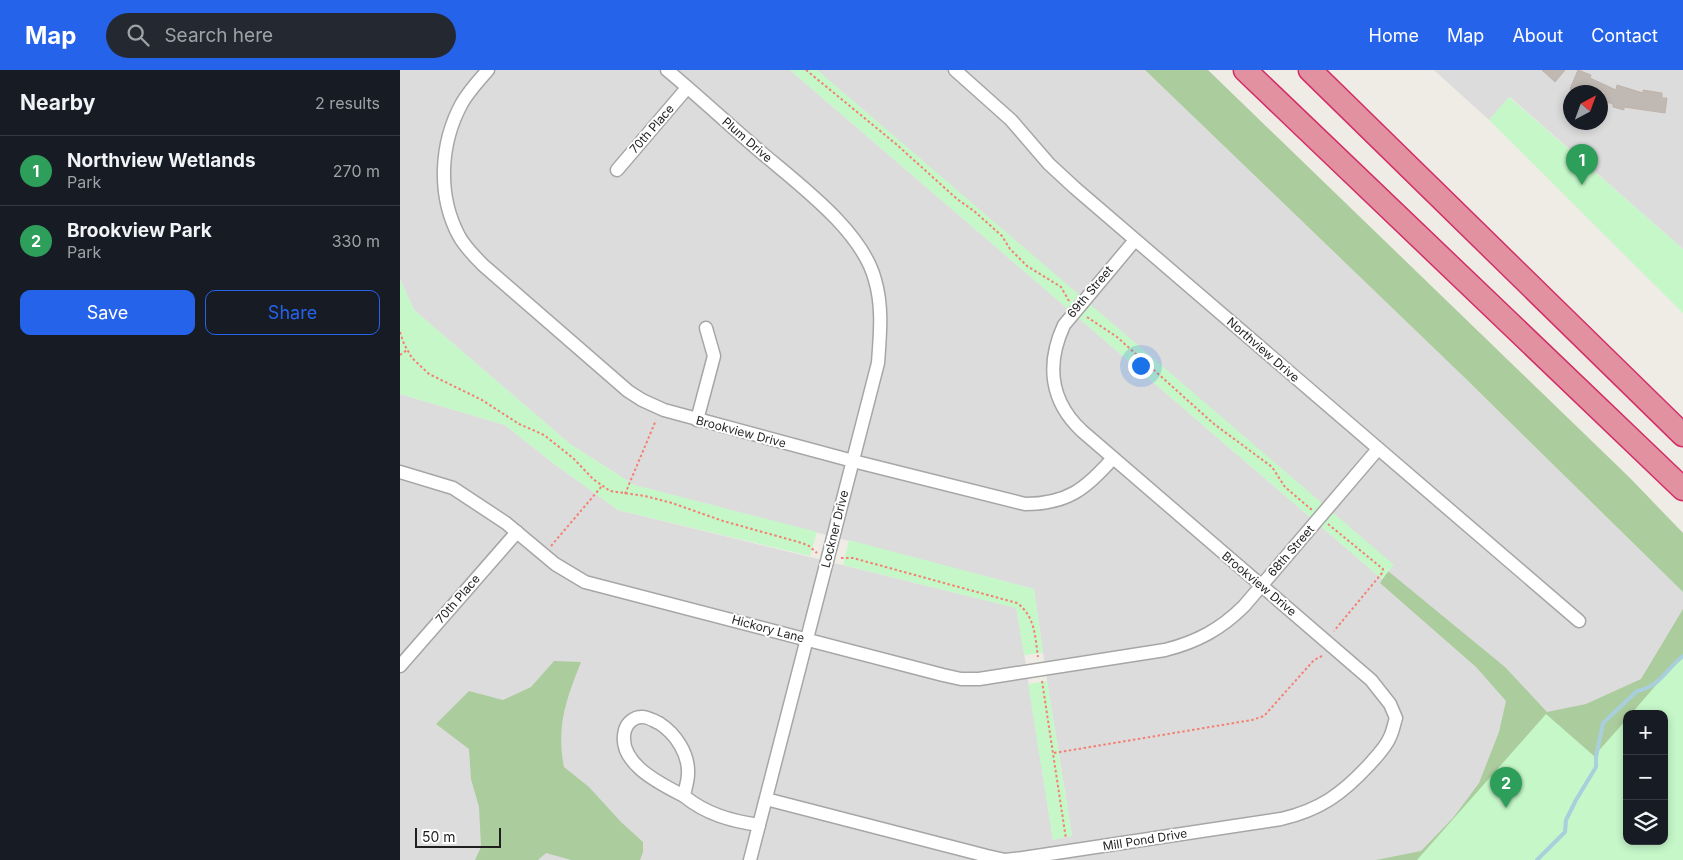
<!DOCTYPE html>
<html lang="en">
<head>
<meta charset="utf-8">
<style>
	body { margin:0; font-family:Inter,sans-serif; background:#242831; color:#f1f3f6 }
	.controls { position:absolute; right:15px; bottom:15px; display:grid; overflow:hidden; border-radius:10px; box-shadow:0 2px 8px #0003 }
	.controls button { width:45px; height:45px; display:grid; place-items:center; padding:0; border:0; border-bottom:1px solid #363941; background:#171b24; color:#f1f3f6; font:25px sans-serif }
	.compass { position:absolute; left:1163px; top:15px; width:45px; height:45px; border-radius:50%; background:#171b24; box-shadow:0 2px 8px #0003; rotate:41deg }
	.scale { position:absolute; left:15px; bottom:12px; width:86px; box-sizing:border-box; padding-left:5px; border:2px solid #1f1f1f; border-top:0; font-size:14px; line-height:18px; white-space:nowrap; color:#1f1f1f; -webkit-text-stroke:4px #fff; paint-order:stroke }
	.you { position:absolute; left:740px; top:295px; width:18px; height:18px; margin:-12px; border:4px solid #fff; border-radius:50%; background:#1a73e8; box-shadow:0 0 0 8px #1a73e833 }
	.badge { display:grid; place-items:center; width:32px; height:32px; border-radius:50%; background:#2563eb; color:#fff; font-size:16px; font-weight:700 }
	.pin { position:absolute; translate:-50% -41px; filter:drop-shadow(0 1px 2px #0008) }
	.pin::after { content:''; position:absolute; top:26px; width:18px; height:15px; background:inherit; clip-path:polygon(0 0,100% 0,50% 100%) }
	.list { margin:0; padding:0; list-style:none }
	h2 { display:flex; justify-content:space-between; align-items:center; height:65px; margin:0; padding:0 20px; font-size:21px }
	h2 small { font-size:16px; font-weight:400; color:#9ea1a6 }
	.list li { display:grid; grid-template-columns:32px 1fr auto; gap:15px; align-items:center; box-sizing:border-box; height:70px; padding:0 20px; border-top:1px solid #363941 }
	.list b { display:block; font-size:19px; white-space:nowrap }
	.list p { margin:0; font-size:16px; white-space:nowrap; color:#9ea1a6 }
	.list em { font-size:16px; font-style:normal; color:#9ea1a6 }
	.actions { display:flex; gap:10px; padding:15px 20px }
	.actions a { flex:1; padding:11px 0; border:1px solid #2563eb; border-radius:10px; text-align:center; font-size:18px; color:#2563eb }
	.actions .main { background:#2563eb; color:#fff }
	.icon { flex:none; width:28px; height:28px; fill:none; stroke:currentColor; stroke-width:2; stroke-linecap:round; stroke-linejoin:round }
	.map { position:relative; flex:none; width:1283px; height:790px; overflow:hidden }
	header { display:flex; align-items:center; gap:30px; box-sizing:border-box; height:70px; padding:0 25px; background:#2563eb; color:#fff }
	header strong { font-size:24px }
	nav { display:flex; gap:28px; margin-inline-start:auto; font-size:18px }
	.search { width:350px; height:45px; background:#242831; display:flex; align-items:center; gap:12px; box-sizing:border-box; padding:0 18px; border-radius:28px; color:#9ea1a6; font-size:19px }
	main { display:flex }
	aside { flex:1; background:#171b24 }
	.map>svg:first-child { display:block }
</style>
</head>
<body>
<header>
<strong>Map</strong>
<div class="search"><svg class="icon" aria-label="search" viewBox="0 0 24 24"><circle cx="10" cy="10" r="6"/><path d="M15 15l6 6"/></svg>Search here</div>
<nav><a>Home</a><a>Map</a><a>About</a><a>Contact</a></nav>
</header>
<main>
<aside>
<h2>Nearby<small>2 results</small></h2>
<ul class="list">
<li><span class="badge" style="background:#2e9e5b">1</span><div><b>Northview Wetlands</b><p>Park</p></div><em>270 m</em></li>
<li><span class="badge" style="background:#2e9e5b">2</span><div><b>Brookview Park</b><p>Park</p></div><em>330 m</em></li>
</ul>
<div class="actions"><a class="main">Save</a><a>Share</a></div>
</aside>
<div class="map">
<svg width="1283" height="790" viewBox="0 0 1283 790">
	<rect width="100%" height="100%" fill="#efece6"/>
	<g fill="#dddcdc" fill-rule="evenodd">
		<path d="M 0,0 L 390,0 L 982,509 L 993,495 L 417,0 L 745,0 L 1065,308 L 1283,522 L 1283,584 L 1227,644 L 1017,790 L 0,790 L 0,324 L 105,355 L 153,393 L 218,440 L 617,538 L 653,770 L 672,765 L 647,611 L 634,519 L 234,415 L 170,374 L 14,240 L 0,209 Z"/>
		<path d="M 1034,0 L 1283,0 L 1283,179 L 1110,27 L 1089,50 ZM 1170,22 L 1200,22 L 1200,52 L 1170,52 Z"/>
	</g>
	<g fill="#abcc9c">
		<path d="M 745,0 L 808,0 L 1230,408 L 1283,463 L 1283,522 L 1065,308 Z"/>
		<path d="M 988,501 L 1105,597 L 1147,642 L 1186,634 L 1241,609 L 1283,539 L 1283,736 L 1264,644 L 1227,644 L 1227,733 L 1190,790 L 976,790 L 1021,781 L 1053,748 L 1079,713 L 1099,662 L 1106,631 L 1076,597 L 980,513 Z"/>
		<path d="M 154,591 L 181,592 C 166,630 156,656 164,697 L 189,717 L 221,752 L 243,772 L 243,782 L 240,790 L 171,790 L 146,783 L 138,790 L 75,790 L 81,777 L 79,737 L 71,709 L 69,679 L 36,654 L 69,621 L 103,630 L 131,617 Z"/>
	</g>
	<g fill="#c5f7c9">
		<path d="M 390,0 L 417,0 L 994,495 L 982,509 Z"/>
		<path d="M 1109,27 L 1283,179 L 1283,243 L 1089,50 Z"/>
		<path d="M 0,209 L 14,240 L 170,374 L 234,415 L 417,462 L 410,486 L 218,440 L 153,393 L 105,355 L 0,324 Z"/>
		<path d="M 449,470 L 634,519 L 643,583 L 624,585 L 616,538 L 443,495 Z"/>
		<path d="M 1283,584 L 1283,790 L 1017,790 L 1146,644 L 1194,686 L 1227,649 L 1227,771 L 1264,771 L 1264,644 L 1231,644 Z"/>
		<path d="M 647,611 L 672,766 L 653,770 L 628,614 Z"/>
	</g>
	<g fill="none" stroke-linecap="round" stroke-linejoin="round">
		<path stroke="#a8cfdb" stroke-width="4" d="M 1137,790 L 1165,762 L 1166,750 L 1176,730 L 1196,697 L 1196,687 L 1203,653 L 1237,621 C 1260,617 1266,599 1283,586"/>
	</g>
	<g fill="#c0b8b2" stroke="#c0b3a9">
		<path d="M 1142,0 L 1165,0 L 1155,12 Z"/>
		<path d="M 1178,0 L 1191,5 L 1190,8 L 1216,20 L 1217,15 L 1243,23 L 1243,20 L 1262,23 L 1262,28 L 1267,28 L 1265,43 L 1224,37 L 1224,40 L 1213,37 L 1213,34 L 1203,31 L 1205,22 L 1178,22 L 1170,19 Z"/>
	</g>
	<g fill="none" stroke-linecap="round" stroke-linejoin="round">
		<g stroke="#a6a6a6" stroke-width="15">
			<g id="minor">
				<path d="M 88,0 C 79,10 69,21 62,33 C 40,73 37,125 59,166 C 65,177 74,186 83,195 L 228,321 L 242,330 L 264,340 L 453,391 L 625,434 C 667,434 686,419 713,388"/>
				<path d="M 267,0 C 297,25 326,52 355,77 C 394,111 462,159 475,210 C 483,237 480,265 478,293 L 350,790"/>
				<path d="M 555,0 L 611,50 L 649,94 L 675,118 L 1179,551"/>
				<path d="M 217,100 L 287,18"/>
				<path d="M 297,350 L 314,286 L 306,258"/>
				<path d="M 0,402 L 53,418 L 106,453 L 155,494 L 185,512 L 543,605 L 561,609 L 579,609 L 765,580 C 797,572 821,559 844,536 L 978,379"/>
				<path d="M 0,596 L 117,462"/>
				<path d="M 284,726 C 261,714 216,693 225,660 C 227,653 234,647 241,647 C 247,646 254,651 259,653 C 276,664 289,684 288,704 C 288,711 285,719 284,726 C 306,744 331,751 359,755"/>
				<path d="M 366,729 L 587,786 L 605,790 L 623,788 L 881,749 C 920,740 942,724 969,695 C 977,686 986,677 990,667 C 993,661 994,654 996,648 L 990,634 L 971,610 L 682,361 C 650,331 646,294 664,255 L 735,170"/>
			</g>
		</g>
		<g stroke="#d22e67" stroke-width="25">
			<g id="motorway">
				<path d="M 845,0 L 1283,419"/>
				<path d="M 910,0 L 1283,365"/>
			</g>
		</g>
		<g stroke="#f38073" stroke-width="2" stroke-dasharray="2.5 2.5" stroke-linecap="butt">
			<path d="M 406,0 L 496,74 L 557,129 L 574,141 L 602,166 L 610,179 L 627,196 L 661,217 L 669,231"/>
			<path d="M 687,247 L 717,267 L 814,354 L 872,397 L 885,417 L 912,440"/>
			<path d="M 0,262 L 4,274 L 12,288 L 29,304 L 82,330 L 119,354 L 144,365 L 173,388 L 193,409 L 210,421 L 245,426 L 272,433 L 323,451 L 402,473 L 409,476 L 417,483"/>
			<path d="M 0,285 L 7,280"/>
			<path d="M 225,424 L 256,350"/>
			<path d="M 928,454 L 983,499 L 982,503 L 934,561"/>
			<path d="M 151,476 L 202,416"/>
			<path d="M 441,488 L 453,488 L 617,533 C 635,546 635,566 638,587"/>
			<path d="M 642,611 L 666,769"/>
			<path d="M 654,683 L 852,650 L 864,646 L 914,590 L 924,585"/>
		</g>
		<use href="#minor" stroke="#fff" stroke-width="12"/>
		<use href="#motorway" stroke="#e291a1" stroke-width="22"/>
	</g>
	<g text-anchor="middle" stroke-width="4" stroke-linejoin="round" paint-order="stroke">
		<g font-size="12" fill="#1f1f1f" stroke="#fff">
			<text transform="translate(252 59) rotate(-49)" y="4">70th Place</text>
			<text transform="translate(347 70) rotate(41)" y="4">Plum Drive</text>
			<text transform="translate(690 222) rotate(-50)" y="4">69th Street</text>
			<text transform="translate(863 280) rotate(41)" y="4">Northview Drive</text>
			<text transform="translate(341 362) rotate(15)" y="4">Brookview Drive</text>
			<text transform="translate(435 459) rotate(-76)" y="4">Lockner Drive</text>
			<text transform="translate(891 481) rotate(-49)" y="4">68th Street</text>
			<text transform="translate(859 514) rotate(40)" y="4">Brookview Drive</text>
			<text transform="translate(58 529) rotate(-49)" y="4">70th Place</text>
			<text transform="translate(368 559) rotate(15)" y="4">Hickory Lane</text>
			<text transform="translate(745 770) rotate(-9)" y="4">Mill Pond Drive</text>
		</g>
	</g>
</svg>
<div class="controls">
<button>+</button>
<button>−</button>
<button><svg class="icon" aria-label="layers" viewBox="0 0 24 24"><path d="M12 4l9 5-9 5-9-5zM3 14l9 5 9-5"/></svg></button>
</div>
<svg class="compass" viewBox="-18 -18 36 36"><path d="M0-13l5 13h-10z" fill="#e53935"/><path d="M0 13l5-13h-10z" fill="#9ea1a6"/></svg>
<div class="scale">50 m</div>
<div class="you"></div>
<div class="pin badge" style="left:1182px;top:115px;background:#2e9e5b">1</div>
<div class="pin badge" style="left:1106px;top:738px;background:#2e9e5b">2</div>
</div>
</main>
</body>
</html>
